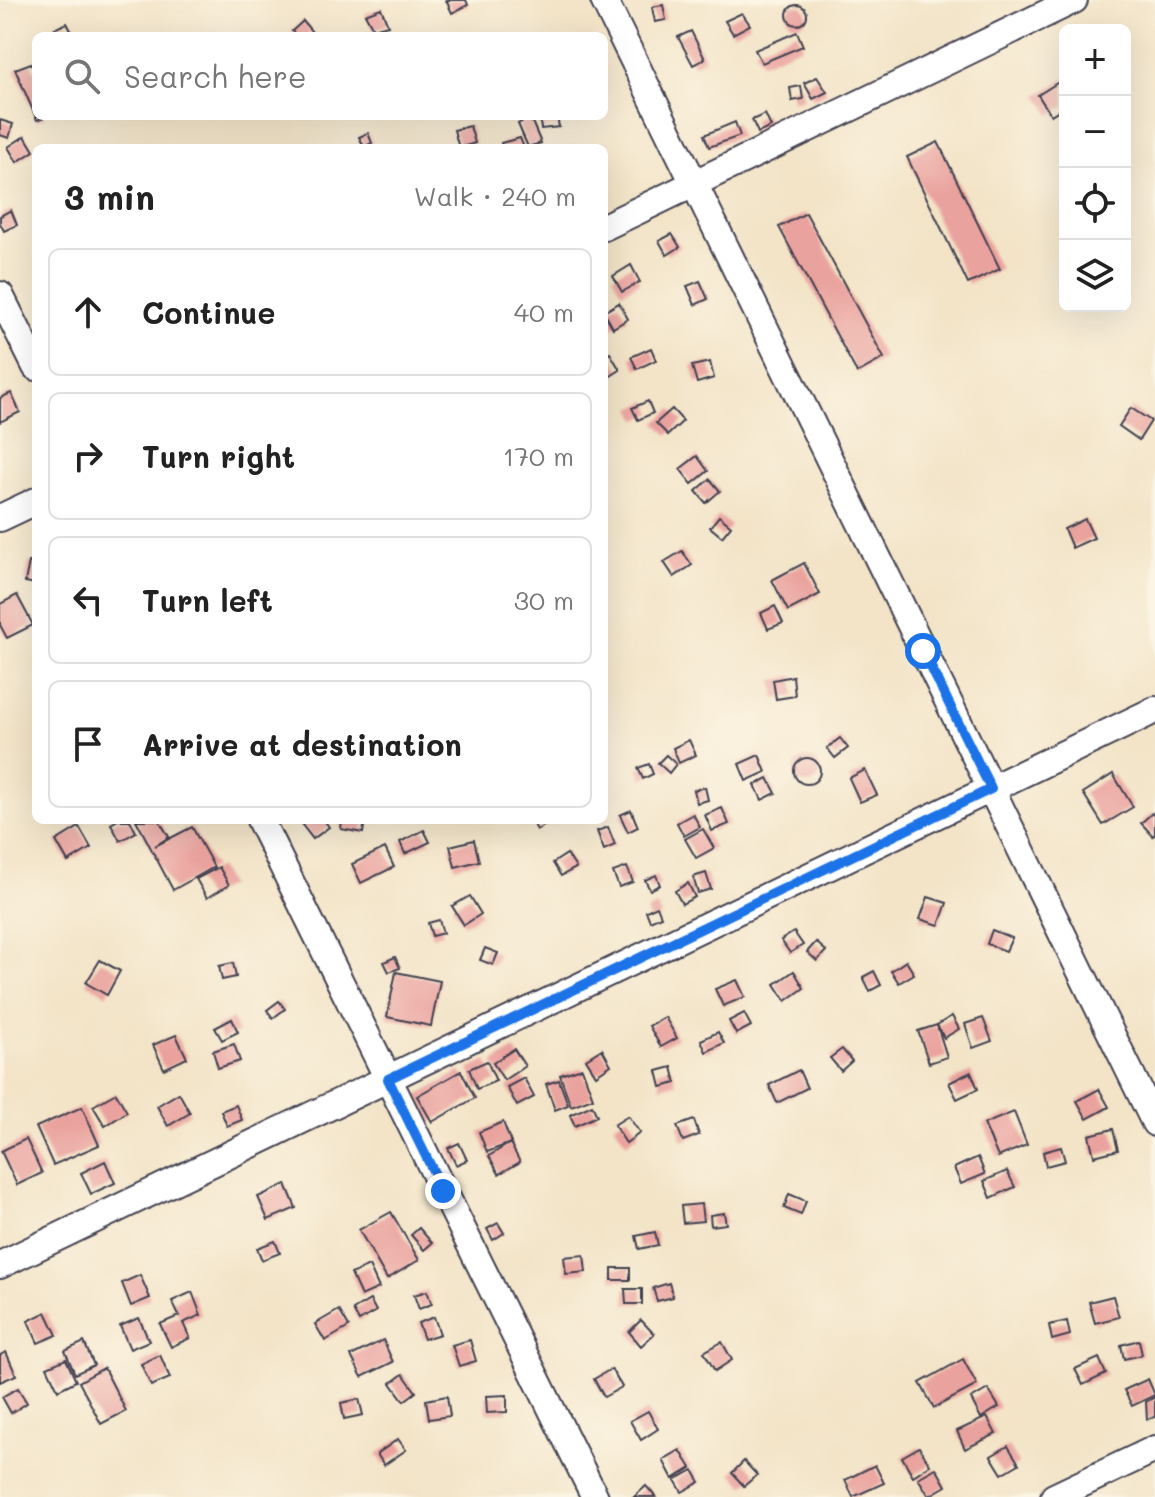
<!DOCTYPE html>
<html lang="en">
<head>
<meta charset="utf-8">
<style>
	body { margin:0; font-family:Mali,sans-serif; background:#f2f2f2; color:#222 }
	.controls { position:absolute; right:24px; top:24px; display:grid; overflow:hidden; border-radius:12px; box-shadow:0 8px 32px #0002 }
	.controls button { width:72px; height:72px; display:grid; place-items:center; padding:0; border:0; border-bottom:2px solid #e0e0e0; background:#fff; color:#222; font:40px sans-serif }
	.stop { position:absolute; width:24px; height:24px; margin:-18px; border:6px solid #1a73e8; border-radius:50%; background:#fff }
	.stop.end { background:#1a73e8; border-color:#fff; box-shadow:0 2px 8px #0008 }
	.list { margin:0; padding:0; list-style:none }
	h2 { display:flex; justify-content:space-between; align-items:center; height:104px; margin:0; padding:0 32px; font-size:34px }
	h2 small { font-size:26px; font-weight:400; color:#767676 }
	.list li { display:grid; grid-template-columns:52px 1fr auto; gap:24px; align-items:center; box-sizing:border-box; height:128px; margin:0 16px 16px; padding:0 16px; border:2px solid #e0e0e0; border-radius:12px }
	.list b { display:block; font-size:30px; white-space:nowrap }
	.list em { font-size:26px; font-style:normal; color:#767676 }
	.icon { flex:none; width:44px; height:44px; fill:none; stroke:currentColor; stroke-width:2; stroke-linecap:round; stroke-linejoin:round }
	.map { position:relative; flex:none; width:1155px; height:1497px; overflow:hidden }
	.search { position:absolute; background:#fff; box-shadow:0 8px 32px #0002; left:32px; top:32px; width:576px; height:88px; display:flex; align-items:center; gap:20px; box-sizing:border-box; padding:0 28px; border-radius:12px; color:#767676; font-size:30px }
	.panel { position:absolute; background:#fff; box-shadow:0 8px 32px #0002; left:32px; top:144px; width:576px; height:680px; border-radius:12px }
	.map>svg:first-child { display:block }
</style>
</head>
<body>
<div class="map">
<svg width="1155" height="1497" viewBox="0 0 1155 1497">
	<rect width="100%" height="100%" fill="#fcf5e5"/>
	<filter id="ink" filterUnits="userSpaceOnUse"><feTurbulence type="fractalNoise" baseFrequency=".0125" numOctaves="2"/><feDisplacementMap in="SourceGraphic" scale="16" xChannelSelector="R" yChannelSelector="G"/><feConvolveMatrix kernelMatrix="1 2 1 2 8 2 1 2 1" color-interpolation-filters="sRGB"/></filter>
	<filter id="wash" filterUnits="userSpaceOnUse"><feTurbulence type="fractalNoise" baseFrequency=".006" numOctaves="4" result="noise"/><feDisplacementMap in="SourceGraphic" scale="32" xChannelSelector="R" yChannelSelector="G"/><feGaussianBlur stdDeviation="1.8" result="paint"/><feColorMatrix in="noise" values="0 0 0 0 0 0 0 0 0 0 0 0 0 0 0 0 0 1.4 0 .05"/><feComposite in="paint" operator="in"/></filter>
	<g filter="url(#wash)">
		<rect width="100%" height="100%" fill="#f3e4c8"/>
		<g id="blocks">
			<g fill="#eaa29e">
				<path d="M 446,0 L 466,0 L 468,5 L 452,13 Z"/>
				<circle cx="797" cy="15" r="10"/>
				<path d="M 663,5 L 666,20 L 655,22 L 652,7 Z"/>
				<path d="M 381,8 L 388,25 L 373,29 L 365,14 Z"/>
				<path d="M 742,13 L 750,25 L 733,34 L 725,21 Z"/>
				<path d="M 303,21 L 312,32 L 307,36 L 297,36 L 292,31 Z"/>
				<path d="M 67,23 L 74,36 L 58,36 L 54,29 Z"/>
				<path d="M 691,31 L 705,59 L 693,65 L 678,37 Z"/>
				<path d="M 797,32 L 803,46 L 762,63 L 755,50 Z"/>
				<path d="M 31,63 L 36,74 L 36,116 L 47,116 L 37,120 L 15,69 Z"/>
				<path d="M 817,77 L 827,92 L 813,99 L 804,83 Z"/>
				<path d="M 1065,78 L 1065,106 L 1051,115 L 1038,95 Z"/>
				<path d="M 801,86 L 803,99 L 792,101 L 790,88 Z"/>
				<path d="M 765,114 L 771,127 L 758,133 L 752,120 Z"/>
				<path d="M 539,116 L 557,116 L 559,127 L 541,129 Z"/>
				<path d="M 530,117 L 541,143 L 528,147 L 518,124 Z"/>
				<path d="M 0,120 L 13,124 L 9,138 L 0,135 Z"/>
				<path d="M 735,122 L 740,136 L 709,147 L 704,135 Z"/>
				<path d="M 470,126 L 475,143 L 459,148 L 454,130 Z"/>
				<path d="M 368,133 L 372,143 L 364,147 L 359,137 Z"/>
				<path d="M 25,136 L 34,151 L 17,162 L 8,147 Z"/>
				<path d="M 520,138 L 524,148 L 503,148 L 501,143 Z"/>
				<path d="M 938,142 L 1000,269 L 968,284 L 907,157 Z"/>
				<path d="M 11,210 L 17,225 L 4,231 L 0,223 L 0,216 Z"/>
				<path d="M 806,213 L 884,358 L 857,373 L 779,227 Z"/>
				<path d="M 672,234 L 680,247 L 667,255 L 659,241 Z"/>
				<path d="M 631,265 L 640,282 L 622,292 L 613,276 Z"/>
				<path d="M 700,281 L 708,299 L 695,305 L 687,286 Z"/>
				<path d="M 619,303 L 628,319 L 613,328 L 604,312 Z"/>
				<path d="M 651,348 L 656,360 L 637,369 L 631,357 Z"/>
				<path d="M 610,353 L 620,370 L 606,379 L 604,375 L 604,357 Z"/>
				<path d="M 710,362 L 714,378 L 697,383 L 692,366 Z"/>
				<path d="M 11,393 L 20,412 L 0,422 L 0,398 Z"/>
				<path d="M 648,401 L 653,413 L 638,420 L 632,408 Z"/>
				<path d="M 1131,408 L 1151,421 L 1139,440 L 1119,426 Z"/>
				<path d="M 672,409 L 683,421 L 668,435 L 656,423 Z"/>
				<path d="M 697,456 L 708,471 L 692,484 L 680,469 Z"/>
				<path d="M 710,479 L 720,491 L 706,503 L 696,491 Z"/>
				<path d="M 719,516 L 731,526 L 722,537 L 710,527 Z"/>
				<path d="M 1085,519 L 1094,538 L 1072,548 L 1064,529 Z"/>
				<path d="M 682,551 L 692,565 L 674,577 L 664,562 Z"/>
				<path d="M 29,562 L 36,564 L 36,584 L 25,582 Z"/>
				<path d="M 804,563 L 820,594 L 788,611 L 772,580 Z"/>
				<path d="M 17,595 L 33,625 L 7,638 L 0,625 L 0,604 Z"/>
				<path d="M 775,606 L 783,623 L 768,629 L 761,613 Z"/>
				<path d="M 793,676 L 795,696 L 776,699 L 773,680 Z"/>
				<path d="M 840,738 L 848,748 L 835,758 L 827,748 Z"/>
				<path d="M 689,740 L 696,755 L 679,763 L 673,748 Z"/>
				<path d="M 666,755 L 676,764 L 669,773 L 658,763 Z"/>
				<path d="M 759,755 L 766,772 L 746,781 L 739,764 Z"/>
				<circle cx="807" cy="771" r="13"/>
				<path d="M 649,764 L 653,774 L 643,779 L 638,768 Z"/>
				<path d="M 865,770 L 877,795 L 860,802 L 849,778 Z"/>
				<path d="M 1113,774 L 1133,807 L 1103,825 L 1083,793 Z"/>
				<path d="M 768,778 L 776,793 L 762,800 L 755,785 Z"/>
				<path d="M 705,787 L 708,800 L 697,803 L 694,790 Z"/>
				<path d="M 722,808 L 729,824 L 712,831 L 705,815 Z"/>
				<path d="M 631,810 L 638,827 L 628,832 L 620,815 Z"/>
				<path d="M 1152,813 L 1155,817 L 1155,834 L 1153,836 L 1141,823 Z"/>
				<path d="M 693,814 L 700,827 L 684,836 L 677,823 Z"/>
				<path d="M 118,820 L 130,820 L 136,832 L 120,841 L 111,824 Z"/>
				<path d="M 136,820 L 159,820 L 169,837 L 155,846 L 192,827 L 214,867 L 173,890 Z"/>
				<path d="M 308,820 L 324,820 L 329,827 L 313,839 L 302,825 Z"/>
				<path d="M 342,820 L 365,820 L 363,833 L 341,829 Z"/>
				<path d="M 531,820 L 554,820 L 537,830 Z"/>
				<path d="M 79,827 L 91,848 L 68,862 L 56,841 Z"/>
				<path d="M 608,827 L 615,845 L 604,850 L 597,831 Z"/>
				<path d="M 703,829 L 714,848 L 696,858 L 685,839 Z"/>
				<path d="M 424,830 L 430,842 L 405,854 L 400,842 Z"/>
				<path d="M 474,840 L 479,861 L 455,867 L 450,846 Z"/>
				<path d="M 385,848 L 394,867 L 361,883 L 352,864 Z"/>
				<path d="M 567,854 L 576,868 L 561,876 L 553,863 Z"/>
				<path d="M 219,867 L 229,885 L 207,898 L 196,879 Z"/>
				<path d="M 627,867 L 633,882 L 619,887 L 613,872 Z"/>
				<path d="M 706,873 L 711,889 L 698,893 L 693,877 Z"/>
				<path d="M 656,875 L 660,885 L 650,890 L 645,880 Z"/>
				<path d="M 688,883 L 695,897 L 682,904 L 675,891 Z"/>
				<path d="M 470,896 L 481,914 L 464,925 L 452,906 Z"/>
				<path d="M 928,897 L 947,903 L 939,925 L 920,919 Z"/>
				<path d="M 657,906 L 661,916 L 650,921 L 646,911 Z"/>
				<path d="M 439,920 L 443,933 L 432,936 L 428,923 Z"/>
				<path d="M 992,930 L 1012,938 L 1006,951 L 987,944 Z"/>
				<path d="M 794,932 L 803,945 L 790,953 L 781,940 Z"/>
				<path d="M 816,942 L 826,951 L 817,961 L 807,952 Z"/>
				<path d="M 485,948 L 498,953 L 493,965 L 480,960 Z"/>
				<path d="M 395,957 L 400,968 L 389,972 L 384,962 Z"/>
				<path d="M 100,960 L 120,971 L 107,995 L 86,983 Z"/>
				<path d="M 906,961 L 914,974 L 899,983 L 891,971 Z"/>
				<path d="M 233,963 L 236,977 L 222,980 L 219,966 Z"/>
				<path d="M 794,971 L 804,988 L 786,1001 L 775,984 Z"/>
				<path d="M 874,971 L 881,985 L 870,991 L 863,977 Z"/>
				<path d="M 396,972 L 440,981 L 431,1026 L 387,1017 Z"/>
				<path d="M 737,980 L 745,997 L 723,1006 L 715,989 Z"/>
				<path d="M 279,1001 L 285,1009 L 273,1018 L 267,1010 Z"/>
				<path d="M 744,1013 L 751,1026 L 736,1034 L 729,1021 Z"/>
				<path d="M 952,1016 L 959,1029 L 944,1038 L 937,1025 Z"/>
				<path d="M 665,1017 L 677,1038 L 661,1047 L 649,1026 Z"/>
				<path d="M 983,1018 L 992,1041 L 973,1048 L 965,1024 Z"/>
				<path d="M 232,1019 L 238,1032 L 222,1040 L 215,1028 Z"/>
				<path d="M 937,1025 L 947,1057 L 929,1063 L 918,1031 Z"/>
				<path d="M 718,1032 L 724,1043 L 706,1052 L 701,1040 Z"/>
				<path d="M 176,1035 L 187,1058 L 164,1069 L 153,1045 Z"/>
				<path d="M 234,1044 L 240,1061 L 218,1068 L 213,1051 Z"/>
				<path d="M 514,1049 L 525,1066 L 504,1080 L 493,1063 Z"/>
				<path d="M 602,1049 L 611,1065 L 596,1075 L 586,1059 Z"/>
				<path d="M 842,1049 L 852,1061 L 841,1071 L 830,1058 Z"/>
				<path d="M 487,1061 L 496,1081 L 477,1089 L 469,1069 Z"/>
				<path d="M 672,1067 L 676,1083 L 661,1087 L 657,1071 Z"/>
				<path d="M 582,1068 L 593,1098 L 571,1106 L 560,1075 Z"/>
				<path d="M 799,1070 L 807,1088 L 777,1103 L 769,1085 Z"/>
				<path d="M 461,1071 L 475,1098 L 432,1122 L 417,1096 Z"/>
				<path d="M 971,1072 L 978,1089 L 957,1099 L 949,1083 Z"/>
				<path d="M 524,1078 L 534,1097 L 517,1106 L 507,1087 Z"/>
				<path d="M 559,1080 L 568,1105 L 555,1110 L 546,1084 Z"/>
				<path d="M 1099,1089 L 1109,1107 L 1087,1119 L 1077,1101 Z"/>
				<path d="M 116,1093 L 127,1112 L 105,1126 L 93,1106 Z"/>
				<path d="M 179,1093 L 190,1113 L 168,1126 L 157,1106 Z"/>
				<path d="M 236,1105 L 242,1120 L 227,1126 L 221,1111 Z"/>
				<path d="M 592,1105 L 597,1116 L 575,1126 L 570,1115 Z"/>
				<path d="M 82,1107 L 99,1145 L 53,1165 L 36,1127 Z"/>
				<path d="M 1014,1112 L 1027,1145 L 998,1157 L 984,1124 Z"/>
				<path d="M 628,1116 L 640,1133 L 626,1143 L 614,1125 Z"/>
				<path d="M 694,1120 L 699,1135 L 683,1141 L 677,1126 Z"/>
				<path d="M 503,1122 L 511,1143 L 487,1152 L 479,1132 Z"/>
				<path d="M 1113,1129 L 1118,1150 L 1094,1156 L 1089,1135 Z"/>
				<path d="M 26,1139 L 42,1173 L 17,1185 L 1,1151 Z"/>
				<path d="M 459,1143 L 467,1160 L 456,1165 L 448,1148 Z"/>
				<path d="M 510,1143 L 520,1162 L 499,1174 L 489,1156 Z"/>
				<path d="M 1061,1147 L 1065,1161 L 1046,1166 L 1043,1152 Z"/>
				<path d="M 978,1157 L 985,1174 L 961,1184 L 954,1168 Z"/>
				<path d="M 105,1161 L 115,1183 L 91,1194 L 81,1173 Z"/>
				<path d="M 1007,1171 L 1015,1187 L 991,1198 L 984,1181 Z"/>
				<path d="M 286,1184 L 296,1208 L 268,1220 L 258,1197 Z"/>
				<path d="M 789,1194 L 806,1201 L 801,1215 L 784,1208 Z"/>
				<path d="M 701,1204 L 703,1221 L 683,1223 L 681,1206 Z"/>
				<path d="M 391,1212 L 419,1260 L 387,1279 L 359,1230 Z"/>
				<path d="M 724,1213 L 726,1224 L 711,1226 L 710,1215 Z"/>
				<path d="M 498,1223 L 504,1233 L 493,1240 L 487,1229 Z"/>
				<path d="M 419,1228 L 432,1243 L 424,1250 L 411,1235 Z"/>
				<path d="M 655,1232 L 658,1245 L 639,1249 L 636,1236 Z"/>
				<path d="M 275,1241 L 280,1253 L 262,1260 L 257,1248 Z"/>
				<path d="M 584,1255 L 586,1272 L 566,1274 L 564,1257 Z"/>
				<path d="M 369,1266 L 379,1288 L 361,1296 L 351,1274 Z"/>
				<rect x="612" y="1268" width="18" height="12"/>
				<path d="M 140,1275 L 150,1298 L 131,1306 L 122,1283 Z"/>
				<path d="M 669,1283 L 673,1297 L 657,1301 L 653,1288 Z"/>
				<path d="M 625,1289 L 642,1289 L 642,1304 L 626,1304 Z"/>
				<path d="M 427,1291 L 432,1304 L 419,1309 L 414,1295 Z"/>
				<path d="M 192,1292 L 201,1315 L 183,1323 L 190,1338 L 171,1347 L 160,1324 L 179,1316 L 172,1301 Z"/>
				<path d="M 1113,1296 L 1119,1317 L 1095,1323 L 1089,1302 Z"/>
				<path d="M 370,1300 L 376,1311 L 359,1321 L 353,1310 Z"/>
				<path d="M 339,1310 L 349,1327 L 325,1341 L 315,1324 Z"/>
				<path d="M 46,1312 L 57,1335 L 38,1343 L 28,1321 Z"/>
				<path d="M 434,1317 L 440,1334 L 424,1339 L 418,1323 Z"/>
				<path d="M 139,1318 L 149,1341 L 130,1349 L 120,1326 Z"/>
				<path d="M 641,1320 L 654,1334 L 641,1346 L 629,1332 Z"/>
				<path d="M 1067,1321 L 1070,1335 L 1052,1340 L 1049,1325 Z"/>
				<path d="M 383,1340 L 393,1362 L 362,1377 L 351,1356 Z"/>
				<path d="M 470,1340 L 476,1361 L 459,1366 L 452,1345 Z"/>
				<path d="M 1139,1340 L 1142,1355 L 1124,1359 L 1121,1345 Z"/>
				<path d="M 84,1342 L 94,1365 L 75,1374 L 65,1351 Z"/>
				<path d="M 722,1342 L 732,1360 L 715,1371 L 704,1352 Z"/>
				<path d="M 6,1352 L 16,1375 L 0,1382 L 0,1355 Z"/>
				<path d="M 160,1355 L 170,1378 L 151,1386 L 141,1364 Z"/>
				<path d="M 1099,1358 L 1106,1374 L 1083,1385 L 1075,1369 Z"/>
				<path d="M 66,1359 L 76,1381 L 58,1390 L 47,1367 Z"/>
				<path d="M 963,1359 L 977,1385 L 934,1408 L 920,1383 Z"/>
				<path d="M 104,1368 L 126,1411 L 101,1424 L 79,1382 Z"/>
				<path d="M 611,1369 L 622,1387 L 604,1397 L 594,1379 Z"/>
				<path d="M 403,1374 L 416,1392 L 404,1401 L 391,1383 Z"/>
				<path d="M 1148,1379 L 1155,1395 L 1132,1406 L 1124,1390 Z"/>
				<path d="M 18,1388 L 27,1403 L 11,1413 L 2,1397 Z"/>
				<path d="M 988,1389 L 999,1407 L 981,1418 L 971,1399 Z"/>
				<path d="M 507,1395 L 507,1412 L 487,1413 L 486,1396 Z"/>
				<path d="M 447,1396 L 450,1416 L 429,1419 L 426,1400 Z"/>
				<path d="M 1155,1397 L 1155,1417 L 1147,1419 L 1146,1402 Z"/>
				<path d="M 359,1399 L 363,1415 L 344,1419 L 341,1403 Z"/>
				<path d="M 648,1411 L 658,1429 L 641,1440 L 630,1421 Z"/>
				<path d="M 987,1417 L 996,1434 L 965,1449 L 957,1431 Z"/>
				<path d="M 398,1439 L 406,1450 L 384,1465 L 377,1454 Z"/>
				<path d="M 1008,1446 L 1019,1464 L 1002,1474 L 991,1456 Z"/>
				<path d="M 919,1447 L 930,1465 L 913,1476 L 902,1457 Z"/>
				<path d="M 680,1450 L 691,1468 L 673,1479 L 663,1460 Z"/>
				<path d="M 744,1461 L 757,1475 L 744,1486 L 732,1473 Z"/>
				<path d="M 875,1465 L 884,1483 L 853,1497 L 845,1480 Z"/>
				<path d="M 936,1468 L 946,1486 L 929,1496 L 918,1478 Z"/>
				<path d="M 693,1470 L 700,1482 L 682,1492 L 675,1480 Z"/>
				<path d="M 646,1486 L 656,1497 L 634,1497 Z"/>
			</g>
		</g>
	</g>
	<g filter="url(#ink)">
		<use href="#blocks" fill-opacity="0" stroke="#413f50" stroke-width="2"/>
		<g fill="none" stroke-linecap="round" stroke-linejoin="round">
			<g stroke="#413f50" stroke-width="30">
				<g id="minor">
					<path d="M 604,0 L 1155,1123"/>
					<path d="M 604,227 L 1074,0"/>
					<path d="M 0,295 L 36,367"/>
					<path d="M 0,518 L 36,501"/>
					<path d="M 260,820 L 595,1497"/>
					<path d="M 0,1265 L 1155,710"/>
					<path d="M 1054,1497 L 1155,1449"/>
				</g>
			</g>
			<use href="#minor" stroke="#fff" stroke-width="26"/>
		</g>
	</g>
	<g fill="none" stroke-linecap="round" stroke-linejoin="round" filter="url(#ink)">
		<path stroke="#1a73e8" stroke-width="10" d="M 443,1191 L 388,1079 L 991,789 L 923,651"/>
	</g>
</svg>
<div class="controls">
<button>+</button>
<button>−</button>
<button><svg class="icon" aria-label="locate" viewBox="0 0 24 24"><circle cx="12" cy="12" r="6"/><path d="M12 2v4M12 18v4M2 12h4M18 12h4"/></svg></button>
<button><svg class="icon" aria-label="layers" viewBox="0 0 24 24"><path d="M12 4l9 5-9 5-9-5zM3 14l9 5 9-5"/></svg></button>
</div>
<div class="stop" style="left:923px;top:651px"></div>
<div class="stop end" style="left:443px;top:1191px"></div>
<div class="search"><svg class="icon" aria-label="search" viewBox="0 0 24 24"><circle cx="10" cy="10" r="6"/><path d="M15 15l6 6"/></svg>Search here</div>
<section class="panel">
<h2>3 min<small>Walk · 240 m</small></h2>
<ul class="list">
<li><svg class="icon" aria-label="ahead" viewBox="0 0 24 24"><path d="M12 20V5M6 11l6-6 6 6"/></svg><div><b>Continue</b></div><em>40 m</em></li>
<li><svg class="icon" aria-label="right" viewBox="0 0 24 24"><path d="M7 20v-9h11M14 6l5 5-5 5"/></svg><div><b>Turn right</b></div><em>170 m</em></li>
<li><svg class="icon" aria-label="left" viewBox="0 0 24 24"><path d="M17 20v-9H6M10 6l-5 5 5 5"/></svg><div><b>Turn left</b></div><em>30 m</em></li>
<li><svg class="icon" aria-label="arrive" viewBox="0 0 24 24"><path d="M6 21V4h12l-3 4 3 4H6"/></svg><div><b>Arrive at destination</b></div></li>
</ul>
</section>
</div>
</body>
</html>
